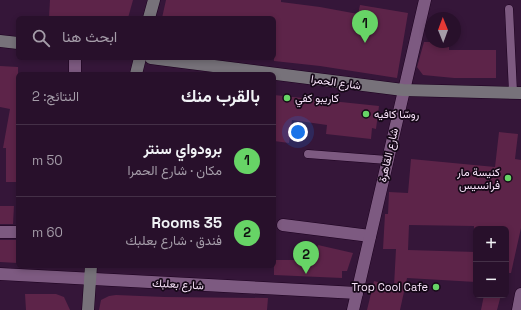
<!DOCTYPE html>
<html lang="ar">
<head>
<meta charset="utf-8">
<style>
	body { margin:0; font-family:"Space Grotesk",Vazirmatn,sans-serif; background:#301933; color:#f1f3f6; direction:rtl }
	.controls { position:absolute; right:12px; bottom:12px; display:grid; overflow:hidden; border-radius:6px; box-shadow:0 2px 6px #0003 }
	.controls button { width:36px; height:36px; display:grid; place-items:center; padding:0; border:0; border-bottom:1px solid #443047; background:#28102b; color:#f1f3f6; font:20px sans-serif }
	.compass { position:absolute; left:425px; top:12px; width:36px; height:36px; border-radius:50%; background:#28102b; box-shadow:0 2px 6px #0003; rotate:359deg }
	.you { position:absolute; left:298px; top:132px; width:14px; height:14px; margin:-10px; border:3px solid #fff; border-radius:50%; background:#1a73e8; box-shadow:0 0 0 6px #1a73e833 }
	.badge { display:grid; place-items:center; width:26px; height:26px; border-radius:50%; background:#67d466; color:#111; font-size:13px; font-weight:700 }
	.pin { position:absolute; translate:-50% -33px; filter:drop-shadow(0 1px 2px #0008) }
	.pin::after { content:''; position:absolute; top:21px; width:14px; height:12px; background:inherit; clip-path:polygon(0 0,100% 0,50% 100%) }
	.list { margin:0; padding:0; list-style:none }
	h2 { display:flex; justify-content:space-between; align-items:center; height:52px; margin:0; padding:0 16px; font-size:17px }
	h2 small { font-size:13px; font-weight:400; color:#a59da9 }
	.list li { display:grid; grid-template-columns:26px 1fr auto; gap:12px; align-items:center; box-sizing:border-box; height:72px; padding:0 16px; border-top:1px solid #443047 }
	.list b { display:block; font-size:15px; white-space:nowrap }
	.list p { margin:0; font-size:13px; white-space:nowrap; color:#a59da9 }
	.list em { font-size:13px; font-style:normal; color:#a59da9 }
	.icon { flex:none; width:22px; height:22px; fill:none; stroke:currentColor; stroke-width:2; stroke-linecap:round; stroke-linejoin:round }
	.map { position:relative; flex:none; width:521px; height:310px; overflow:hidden; direction:ltr }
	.search { position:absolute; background:#28102b; box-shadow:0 2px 6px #0003; left:16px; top:16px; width:260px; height:44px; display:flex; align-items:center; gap:10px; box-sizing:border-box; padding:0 14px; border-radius:6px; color:#a59da9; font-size:15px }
	.panel { position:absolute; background:#28102b; box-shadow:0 2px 6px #0003; left:16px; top:72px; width:260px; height:196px; border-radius:6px; direction:rtl }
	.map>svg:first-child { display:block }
</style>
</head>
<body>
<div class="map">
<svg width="521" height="310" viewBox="0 0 521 310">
	<rect width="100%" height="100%" fill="#351639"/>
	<g fill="#5d2449">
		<path d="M 50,0 L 133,0 L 128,18 L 49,18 Z"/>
		<path d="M 166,0 L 281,0 L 281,2 L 320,7 L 358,14 L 360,5 L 408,13 L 397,78 L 320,66 L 274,61 L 274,18 L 162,18 Z"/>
		<path d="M 424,42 L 445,42 L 444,46 L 449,46 L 449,50 L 496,50 L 496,78 L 454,78 L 423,75 L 417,67 Z"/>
		<path d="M 0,66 L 18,67 L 18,182 L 6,182 L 6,148 L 3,148 L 10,109 L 0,107 Z"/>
		<path d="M 274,95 L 379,106 L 376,129 L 372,128 L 371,139 L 326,134 L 327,125 L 292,120 L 289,143 L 274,141 Z"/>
		<path d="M 499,132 L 518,134 L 515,159 L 521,160 L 521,228 L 511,273 L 506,273 L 506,229 L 474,229 L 474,226 L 409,225 L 408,250 L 476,252 L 476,282 L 407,278 L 400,310 L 367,310 L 374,281 L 394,286 L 396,249 L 383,249 L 385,214 L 388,214 L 389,192 L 408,193 L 411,159 L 495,167 Z"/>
		<path d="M 0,206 L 14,206 L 13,224 L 0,224 Z"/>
		<path d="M 0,240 L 18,240 L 18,263 L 0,262 Z"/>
		<path d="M 318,245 L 353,253 L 347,271 L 342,271 L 342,278 L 274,275 L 274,260 L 304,260 L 304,256 L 315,256 Z"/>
		<path d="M 25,294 L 56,294 L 64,297 L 70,310 L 26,310 Z"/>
		<path d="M 116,295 L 165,297 L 268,298 L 267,310 L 99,310 L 101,300 L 109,296 Z"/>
		<path d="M 484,295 L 501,295 L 497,310 L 481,310 Z"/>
	</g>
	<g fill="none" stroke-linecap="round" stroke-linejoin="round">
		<g stroke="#1c011f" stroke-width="9">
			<g id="lane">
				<path d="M 509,9 L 513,92"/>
				<path d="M 308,154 L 387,160"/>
			</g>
		</g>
		<g stroke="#1c011f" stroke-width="13">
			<g id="street">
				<path d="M 75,58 L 75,74"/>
				<path d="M 283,225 L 370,236"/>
				<path d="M 0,232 L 18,232"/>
				<path d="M 0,274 L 357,293"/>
				<path d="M 353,310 L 425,0"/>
				<path d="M 518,310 L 521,294"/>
			</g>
		</g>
		<g stroke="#1c011f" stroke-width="13">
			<g id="secondary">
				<path d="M 149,18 L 154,0"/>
				<path d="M 0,41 L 18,43"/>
				<path d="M 151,58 L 403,90 L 521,93"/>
				<path d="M 136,74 L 140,58"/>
				<path d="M 88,310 L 91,266"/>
			</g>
		</g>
		<use href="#lane" stroke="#7d5a81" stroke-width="8"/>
		<use href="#street" stroke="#7d5a81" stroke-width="12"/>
		<use href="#secondary" stroke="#77727a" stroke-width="12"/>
	</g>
	<g fill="#67d466" stroke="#150817" stroke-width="1.5">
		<circle cx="287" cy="98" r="4"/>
		<circle cx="366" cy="114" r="4"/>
		<circle cx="508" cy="178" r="4"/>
		<circle cx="436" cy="287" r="4"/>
	</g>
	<g text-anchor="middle" stroke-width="3.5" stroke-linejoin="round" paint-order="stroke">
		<g font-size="11" fill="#f8e3fa" stroke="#150817">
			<text transform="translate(336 82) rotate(8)" y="4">شارع الحمرا</text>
			<text transform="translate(388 155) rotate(-77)" y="4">شارع القاهرة</text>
			<text transform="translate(178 284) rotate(3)" y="4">شارع بعلبك</text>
		</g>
		<g font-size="11" fill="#f8e3fa" stroke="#150817" text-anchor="start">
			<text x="295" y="102">كاريبو كفي</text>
			<text x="374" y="118">روسّا كافيه</text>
			<text x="500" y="176" text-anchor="end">كنيسة مار<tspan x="500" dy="13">فرانسيس</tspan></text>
			<text x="428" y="291" text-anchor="end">Trop Cool Cafe</text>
		</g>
	</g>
</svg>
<div class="controls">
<button>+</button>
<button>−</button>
</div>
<svg class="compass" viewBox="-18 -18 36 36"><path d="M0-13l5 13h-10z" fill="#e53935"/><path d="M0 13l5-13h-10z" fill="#a59da9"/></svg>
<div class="you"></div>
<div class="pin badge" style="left:365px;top:43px">1</div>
<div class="pin badge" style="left:306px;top:274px">2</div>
<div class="search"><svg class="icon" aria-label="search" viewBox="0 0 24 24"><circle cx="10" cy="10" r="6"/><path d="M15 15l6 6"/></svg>ابحث هنا</div>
<section class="panel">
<h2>بالقرب منك<small>النتائج: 2</small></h2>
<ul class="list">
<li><span class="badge">1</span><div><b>برودواي سنتر</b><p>مكان · شارع الحمرا</p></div><em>50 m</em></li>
<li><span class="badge">2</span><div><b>Rooms 35</b><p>فندق · شارع بعلبك</p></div><em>60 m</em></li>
</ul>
</section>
</div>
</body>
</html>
